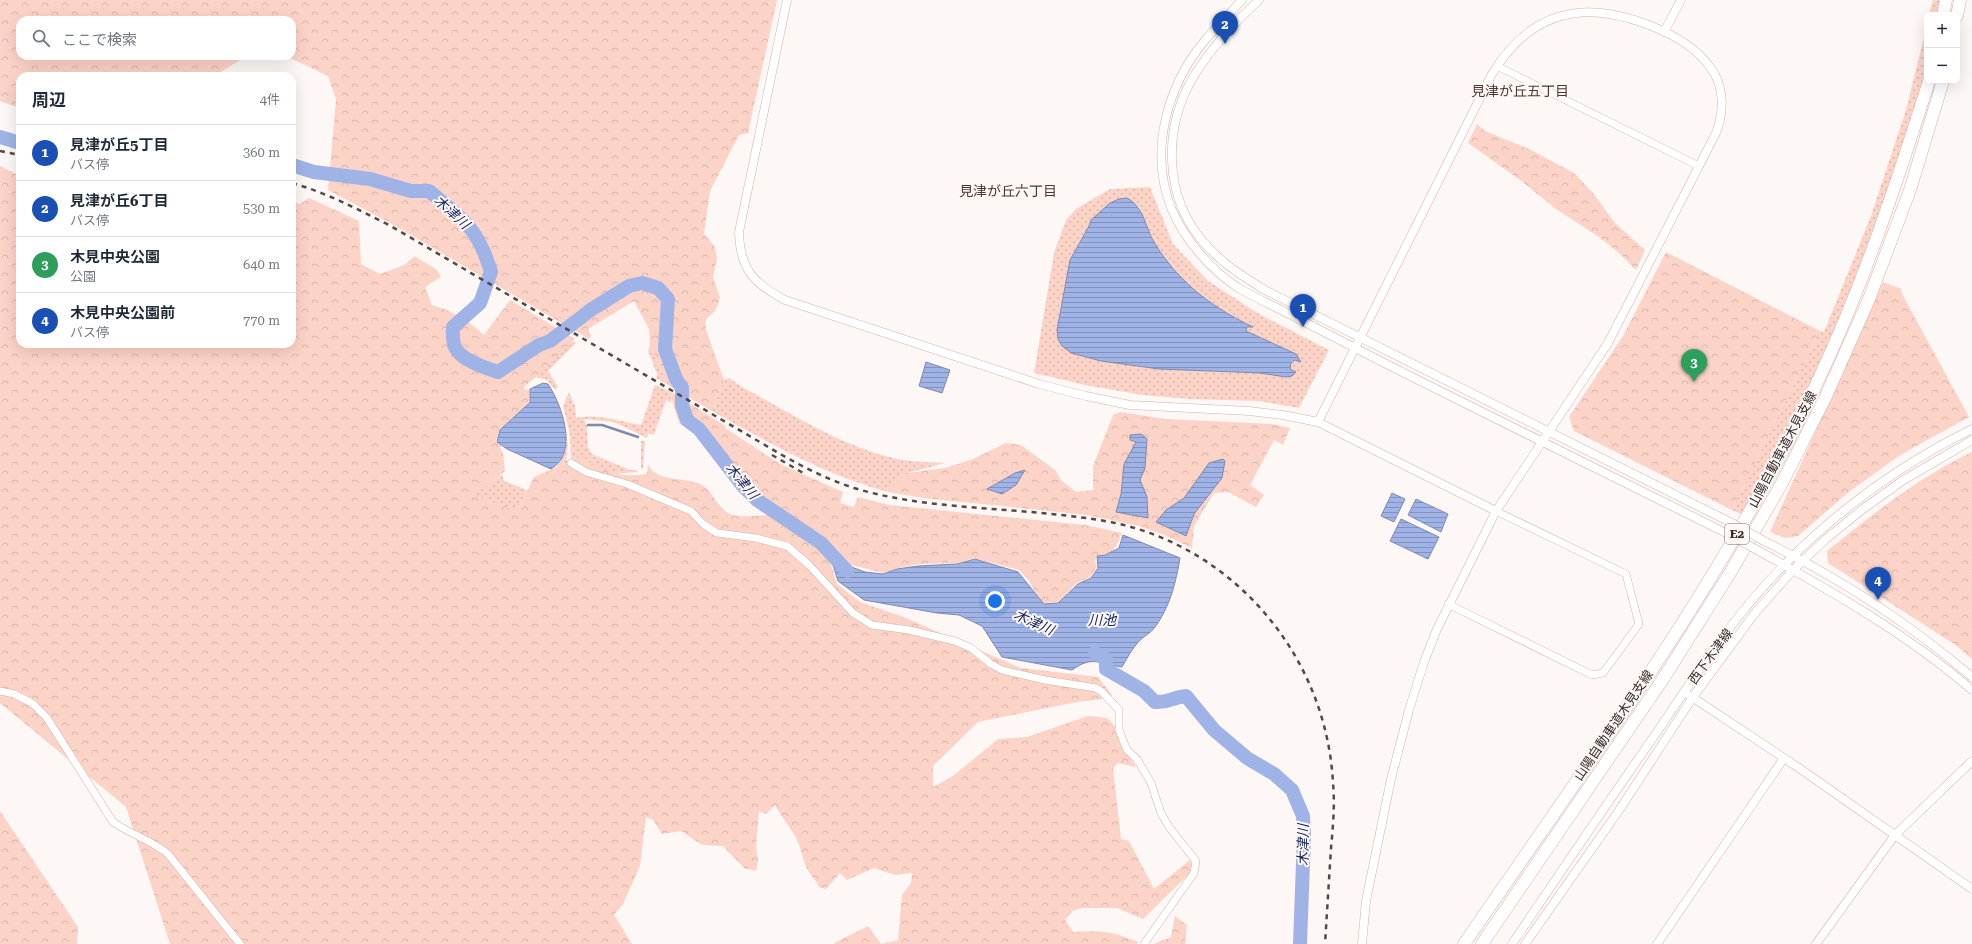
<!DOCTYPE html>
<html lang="ja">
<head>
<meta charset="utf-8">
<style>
	body { margin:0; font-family:"Roboto Serif","Noto Sans JP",serif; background:#f2f2f3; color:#1f2937 }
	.controls { position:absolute; right:12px; top:12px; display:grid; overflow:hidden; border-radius:8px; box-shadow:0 4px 16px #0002 }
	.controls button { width:36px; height:36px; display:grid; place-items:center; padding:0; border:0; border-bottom:1px solid #e0e1e3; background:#fff; color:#1f2937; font:20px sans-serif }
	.you { position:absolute; left:995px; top:601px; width:14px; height:14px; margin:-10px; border:3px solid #fff; border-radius:50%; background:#1a73e8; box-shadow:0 0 0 6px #1a73e833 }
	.badge { display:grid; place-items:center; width:26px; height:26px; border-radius:50%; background:#3c5bcd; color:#fff; font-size:13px; font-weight:700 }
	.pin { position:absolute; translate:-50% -33px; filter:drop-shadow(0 1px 2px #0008) }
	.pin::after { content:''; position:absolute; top:21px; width:14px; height:12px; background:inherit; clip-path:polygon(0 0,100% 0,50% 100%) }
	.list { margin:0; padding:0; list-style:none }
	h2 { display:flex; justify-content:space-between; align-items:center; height:52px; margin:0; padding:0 16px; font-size:17px }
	h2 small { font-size:13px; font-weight:400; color:#747a83 }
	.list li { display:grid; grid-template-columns:26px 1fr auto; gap:12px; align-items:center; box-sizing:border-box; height:56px; padding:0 16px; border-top:1px solid #e0e1e3 }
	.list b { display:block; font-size:15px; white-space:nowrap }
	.list p { margin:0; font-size:13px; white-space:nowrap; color:#747a83 }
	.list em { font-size:13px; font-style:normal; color:#747a83 }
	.icon { flex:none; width:22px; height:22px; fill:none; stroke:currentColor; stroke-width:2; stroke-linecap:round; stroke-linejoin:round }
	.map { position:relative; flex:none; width:1972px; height:944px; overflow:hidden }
	.search { position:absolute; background:#fff; box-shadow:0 4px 16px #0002; left:16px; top:16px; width:280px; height:44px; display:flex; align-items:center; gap:10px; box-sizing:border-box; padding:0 14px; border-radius:12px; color:#747a83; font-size:15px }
	.panel { position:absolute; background:#fff; box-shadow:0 4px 16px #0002; left:16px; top:72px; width:280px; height:276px; border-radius:12px }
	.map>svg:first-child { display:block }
</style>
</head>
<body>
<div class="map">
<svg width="1972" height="944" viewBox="0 0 1972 944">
	<defs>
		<pattern id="grass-dots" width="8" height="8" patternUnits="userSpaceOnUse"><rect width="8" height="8" fill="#fcd3c7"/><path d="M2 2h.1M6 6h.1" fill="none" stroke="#d9b5ab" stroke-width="1.8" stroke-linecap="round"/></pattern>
		<pattern id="forest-crowns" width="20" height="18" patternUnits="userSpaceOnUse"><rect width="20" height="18" fill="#fcd3c7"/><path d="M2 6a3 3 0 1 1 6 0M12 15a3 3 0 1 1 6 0" fill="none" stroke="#d9b5ab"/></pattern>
		<pattern id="water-rules" width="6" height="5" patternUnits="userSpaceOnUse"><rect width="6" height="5" fill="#9fb3e6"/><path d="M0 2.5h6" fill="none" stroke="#8292ba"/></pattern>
	</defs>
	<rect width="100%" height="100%" fill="#fdf7f5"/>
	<g fill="url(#grass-dots)" fill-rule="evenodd">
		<path d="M 1933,0 L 1940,0 L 1937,15 L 1929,15 Z"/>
		<path d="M 1927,25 L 1927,64 L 1925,75 C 1880,225 1822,379 1741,514 L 1732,510 L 1820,331 L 1824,332 L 1871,216 L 1906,110 Z"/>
		<path d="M 1150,187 L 1173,244 L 1208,281 L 1259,314 L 1329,350 L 1299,408 L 1259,401 L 1190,399 L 1142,395 L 1085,385 L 1034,373 L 1054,253 L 1066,220 L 1076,209 L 1110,189 ZM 1127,198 L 1139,207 L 1153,242 L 1186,283 L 1205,300 L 1252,327 L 1247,327 L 1246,331 L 1296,354 L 1300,361 L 1295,360 L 1291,363 L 1290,369 L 1296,372 L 1286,377 L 1260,373 L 1159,369 L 1101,361 L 1071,353 L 1062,346 L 1058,339 L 1057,330 L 1070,260 L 1089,226 L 1110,203 L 1119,199 Z"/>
		<path d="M 572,341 L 576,343 L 548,371 L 558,387 L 555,390 L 547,380 L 536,377 Z"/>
		<path d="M 650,345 L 668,385 L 656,378 L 657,374 L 648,351 Z"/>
		<path d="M 729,378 L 742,387 C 793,414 845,449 903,460 C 916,462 931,462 945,463 L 907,473 L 888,492 C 823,474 771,444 712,411 L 724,380 Z"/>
		<path d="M 655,385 L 669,391 L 672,403 L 666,400 L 654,435 L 648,433 L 647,438 L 614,422 L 584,419 L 587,426 L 588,447 L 592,454 L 630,470 L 637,470 L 637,472 L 612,474 L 580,458 L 571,461 L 570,435 L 563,406 L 569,392 L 575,406 L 576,418 C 598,413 619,421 641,425 Z"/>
		<path d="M 564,423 L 568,446 L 566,459 L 569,462 L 556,467 C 568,455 566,439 564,423 Z"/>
		<path d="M 641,441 L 645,441 L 643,469 L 641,468 Z"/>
		<path d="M 502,474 L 504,481 L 527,490 L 517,512 L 474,495 Z"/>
	</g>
	<g fill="url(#forest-crowns)" fill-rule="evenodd">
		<path d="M 0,0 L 777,0 L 748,133 L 739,135 L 710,191 L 704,234 L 715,247 L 717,259 L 713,277 L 720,297 C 719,300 718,305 716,309 C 710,319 704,314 706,330 L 724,380 L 712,411 L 668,385 L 650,345 L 649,329 L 634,301 L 588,329 L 591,336 L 589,339 L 392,224 L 328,190 L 336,99 L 328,76 L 286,56 L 292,56 L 292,20 L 20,20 L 20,56 L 247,56 L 214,76 L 20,76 L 20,108 L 0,101 Z"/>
		<path d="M 1477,124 L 1485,131 L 1529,149 L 1574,173 L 1593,193 L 1615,223 L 1645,250 L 1636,270 L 1619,253 L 1599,237 L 1556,209 L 1520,180 L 1468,143 Z"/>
		<path d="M 0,166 L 20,176 L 20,344 L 292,344 L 292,201 L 300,204 L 309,198 L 359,221 L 361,264 L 380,274 L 404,265 L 415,256 L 437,270 L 441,277 L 425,287 L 432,305 C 451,310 469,321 484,335 L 510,300 L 575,339 L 536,377 L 524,387 L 525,390 L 529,389 L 529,401 L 499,431 L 496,442 L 502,446 L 500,447 L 503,454 L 505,471 L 475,495 L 517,512 L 534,477 L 580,457 C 608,472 615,478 647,474 L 648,464 C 654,481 683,478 698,483 C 714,489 716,510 733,515 C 742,518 761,515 770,515 L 762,500 L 737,473 L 713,440 L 700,438 L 679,423 L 669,391 L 726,426 L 725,428 L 780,464 L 843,492 L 840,503 L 854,507 L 858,497 L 889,505 L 1085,525 L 1122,533 C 1117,547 1113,555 1097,555 L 1095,561 L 1097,567 L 1090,577 L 1077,583 L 1058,602 L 1044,603 L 1035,592 L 1029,581 L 1019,570 L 974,558 L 958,563 L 920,564 L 898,568 L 884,573 L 847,564 L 837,551 L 829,559 L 837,584 L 860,602 L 901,616 L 1021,668 L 1098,677 L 1112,695 L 1103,699 L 1077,702 L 978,722 L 933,766 L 933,787 L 953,776 L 998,739 L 1027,737 L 1088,716 L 1107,718 L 1115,726 L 1123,746 L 1136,767 L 1118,763 L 1113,768 L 1121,839 L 1129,841 L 1154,889 L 1190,860 L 1193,870 L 1143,919 L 1117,908 L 1081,908 L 1073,911 L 1065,920 L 1073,932 C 1100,930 1112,931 1138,942 L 1137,944 L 881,944 L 898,940 L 902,895 L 911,883 L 912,873 L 895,875 L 874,868 L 847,880 L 840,873 L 826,889 L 819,887 C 815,878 813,879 809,872 C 803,863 802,852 798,842 C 792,829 782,818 775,805 L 766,814 L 759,811 L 756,846 L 758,861 L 756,871 L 744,868 L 723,846 L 702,845 L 681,831 L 662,834 L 653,820 L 646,817 L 640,866 L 623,904 L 614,915 L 632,944 L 170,944 L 126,807 L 0,703 Z"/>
		<path d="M 1666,252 L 1820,331 L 1732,510 L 1574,431 L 1569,417 L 1623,336 Z"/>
		<path d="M 1883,282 L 1902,289 L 1901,292 L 1969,417 L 1902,454 L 1850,491 L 1798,536 L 1785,538 L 1770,532 Z"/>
		<path d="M 1120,412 L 1165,419 L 1272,424 L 1290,428 L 1283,445 L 1274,440 L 1250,485 L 1264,495 L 1256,507 L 1228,492 L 1214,493 L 1194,526 L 1192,548 L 1162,534 L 1139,526 L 1087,515 L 923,498 L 888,492 L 907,473 L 945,468 L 973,459 L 1006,443 L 1021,445 L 1055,470 L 1062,481 L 1076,492 L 1093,490 L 1093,466 L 1113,415 ZM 1141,434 L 1145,468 L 1140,480 C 1146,496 1150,501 1141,517 L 1135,514 L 1116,512 L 1121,494 L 1124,464 L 1137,442 L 1130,435 Z"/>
		<path d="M 1972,452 L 1972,659 L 1954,644 L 1828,563 L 1827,551 C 1873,514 1919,477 1972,452 Z"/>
		<path d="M 0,811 L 78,927 L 77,944 L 0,944 Z"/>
		<path d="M 1175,916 L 1187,925 L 1185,944 L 1154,944 L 1171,937 Z"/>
		<path d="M 868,926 L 881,944 L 834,944 L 836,942 Z"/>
	</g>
	<g fill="url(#water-rules)" stroke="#808aad">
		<path d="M 1127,198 C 1144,207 1145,227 1154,242 C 1158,249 1163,256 1168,262 C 1191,292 1220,311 1253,327 L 1247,327 L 1246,331 L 1296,354 L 1301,362 L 1295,360 L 1291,363 L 1290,369 L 1296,372 L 1292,376 L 1286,377 L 1260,373 L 1159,369 L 1101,361 L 1071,353 L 1062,346 L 1058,339 L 1057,330 L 1070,260 L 1089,226 L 1091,220 L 1110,203 L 1119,199 Z"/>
		<path d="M 926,362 L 950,370 L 942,393 L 919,386 Z"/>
		<path d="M 543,383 L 548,384 C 562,405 579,453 551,469 L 507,449 L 497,442 L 500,430 L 530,402 L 530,389 Z"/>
		<path d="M 1141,434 L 1147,439 L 1145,468 L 1140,480 L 1147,497 L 1148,518 L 1116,512 L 1121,494 L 1124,464 L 1136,442 L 1130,440 L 1130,435 Z"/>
		<path d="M 1223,459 L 1225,461 L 1222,478 L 1194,514 L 1186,536 L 1156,522 L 1166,510 L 1184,498 L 1209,463 Z"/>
		<path d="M 1025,470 L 1016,485 L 1002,494 L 987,489 L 1015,473 Z"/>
		<path d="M 1392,493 L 1405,499 L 1394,522 L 1381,516 Z"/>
		<path d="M 1416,499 L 1448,514 L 1441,532 L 1408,515 Z"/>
		<path d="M 1401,519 L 1439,537 L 1428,559 L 1390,541 Z"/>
		<path d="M 1123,535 L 1180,558 C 1176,582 1170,607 1155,627 C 1151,633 1144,636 1139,641 C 1132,649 1127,658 1122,667 C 1099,664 1093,655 1072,670 L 1002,657 L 982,626 L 959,615 L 937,613 L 864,600 L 838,581 L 831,559 L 837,554 L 846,565 L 865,572 L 883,574 L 897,569 L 918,566 L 957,564 L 975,559 L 1018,572 L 1044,604 L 1058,603 L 1078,584 L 1091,578 L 1098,568 L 1097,556 L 1105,555 L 1119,548 Z"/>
	</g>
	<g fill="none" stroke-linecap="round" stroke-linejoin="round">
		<path stroke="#808aad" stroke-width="2.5" d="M 588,425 L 602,425 L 638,437"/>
		<g stroke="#9fb3e6" stroke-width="14">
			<path d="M 0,137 L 20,143"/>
			<path d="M 292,165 L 314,172 L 370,179 L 411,191 L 429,191 C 463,219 478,228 491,272 L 480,303 L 453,327 C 453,333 452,341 455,347 C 460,360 486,368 498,372 L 539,345 L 550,341 L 592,309 L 629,286 L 642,283 L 658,288 L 668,299 L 665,349 L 676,379 L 682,388 L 682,405 L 687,420 L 699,429 L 743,486 L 757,500 L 821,543 L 847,571"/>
			<path d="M 1095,653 L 1106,659 L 1106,669 L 1144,691 L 1155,702 C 1170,703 1172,697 1186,696 L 1214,730 L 1247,758 L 1274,774 L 1292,790 L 1303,816 L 1304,836 L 1300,944"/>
		</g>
		<g stroke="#d1b4ab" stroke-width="8">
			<g id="minor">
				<path d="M 1497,66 L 1699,166"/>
				<path d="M 571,463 L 586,472 L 627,484 L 691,511 L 703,524 L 717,533 L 756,538 L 787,546 L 809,565 L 853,613 L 872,625 L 909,630 L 955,641 L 971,648 L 991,664 L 1002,670 L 1045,680 L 1096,688 L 1102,692 L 1119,710 L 1119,730 L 1127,750 L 1137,759 L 1151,783 L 1161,813 L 1169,827 L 1196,861 L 1194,873 L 1144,944"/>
				<path d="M 1448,604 L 1592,675 L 1603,673 L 1639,624 L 1626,574 L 1496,511"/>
				<path d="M 0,691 L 14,694 L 32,703 L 47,718 L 113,822 C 130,834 151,840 168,854 L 240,944"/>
			</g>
		</g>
		<g stroke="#d1b4ab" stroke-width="9">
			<g id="tertiary">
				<path d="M 787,0 L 739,232 C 740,269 753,283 785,300 L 1039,384 L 1086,396 L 1130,405 L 1249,411 L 1283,415 L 1318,422 L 1496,511"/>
				<path d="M 1242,0 C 1230,13 1218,26 1206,39 C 1167,85 1148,152 1172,210 C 1185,240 1210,269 1237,287 C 1255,298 1274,306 1293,316 C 1332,336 1372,357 1412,377 C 1516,429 1621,481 1726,533"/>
				<path d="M 1259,0 C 1236,21 1214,45 1197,71 C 1162,125 1162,198 1207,246 C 1223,264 1244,277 1265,290 L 1732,523"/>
				<path d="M 1664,32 L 1681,0"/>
				<path d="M 1318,422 L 1492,74 C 1511,43 1538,17 1577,13 C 1618,8 1686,33 1710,67 C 1725,86 1724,112 1716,133 L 1608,343 L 1496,511 L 1437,629 L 1424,662 L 1409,710 L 1391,779 L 1366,901 L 1362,944"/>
				<path d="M 1764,541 C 1838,577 1909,623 1972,677"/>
				<path d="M 1759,551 C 1833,592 1907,634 1972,690"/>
				<path d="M 1689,695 L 1799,768 L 1972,889"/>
				<path d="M 1512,944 C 1560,873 1608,802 1657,732 C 1696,674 1735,614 1785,564 C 1839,509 1903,463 1972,429"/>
				<path d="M 1525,944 L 1620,809 L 1693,697 L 1755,613 L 1794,569 L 1826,539 L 1863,509 L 1902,481 L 1972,440"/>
				<path d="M 1657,944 L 1784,758"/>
				<path d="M 1816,944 L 1895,835 L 1972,761"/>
			</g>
		</g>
		<g stroke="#d1b4ab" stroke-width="13">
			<g id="motorway">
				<path d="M 1943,15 L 1946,0"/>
				<path d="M 1957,16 L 1960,0"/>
				<path d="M 1464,944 C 1587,764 1721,585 1815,387 C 1862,289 1896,185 1929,81"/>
				<path d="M 1482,944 L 1663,679 L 1730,573 L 1781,485 L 1826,396 L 1869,299 L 1910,190 L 1943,81"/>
			</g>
		</g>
		<use href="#minor" stroke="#fff" stroke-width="7"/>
		<use href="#tertiary" stroke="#fff" stroke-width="8"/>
		<use href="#motorway" stroke="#fff" stroke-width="12"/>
		<g stroke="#534945" stroke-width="2.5" stroke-dasharray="5 5" stroke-linecap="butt">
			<path d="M 0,151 L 20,155"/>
			<path d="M 292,183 C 327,193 357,209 389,225 L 782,455 C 805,468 829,480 854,488 C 920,508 992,507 1061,515 C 1087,518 1113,521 1138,529 C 1249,564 1327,667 1333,783 C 1335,804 1333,827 1331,848 C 1329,880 1327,912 1325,944"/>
			<path d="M 772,455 L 805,474"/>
		</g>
		<g stroke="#d1b4ab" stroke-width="9" stroke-linecap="butt">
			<g id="tertiary-bridge">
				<path d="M 1732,523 L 1764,541"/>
				<path d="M 1726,533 L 1759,551"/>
			</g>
		</g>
		<use href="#tertiary-bridge" stroke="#fff" stroke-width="8"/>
	</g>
	<g text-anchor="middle" stroke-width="4" stroke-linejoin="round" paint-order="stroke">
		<rect fill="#fdf7f5" stroke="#726865" stroke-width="1" x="1725" y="524" width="24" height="20" rx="3"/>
		<g font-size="12" font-weight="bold" fill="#362b27">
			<text x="1737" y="538">E2</text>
		</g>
		<g font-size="13" fill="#362b27" stroke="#fdf7f5">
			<text transform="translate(1782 449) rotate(-62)" y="5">山陽自動車道木見支線</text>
			<text transform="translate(1710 656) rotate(-54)" y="5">西下木津線</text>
			<text transform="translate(1613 725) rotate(-56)" y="5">山陽自動車道木見支線</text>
		</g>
		<g font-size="14" fill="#4f3730" stroke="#fdf7f5">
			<text x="1520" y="96">見津が丘五丁目</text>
			<text x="1008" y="196">見津が丘六丁目</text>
		</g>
		<g font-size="14" font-style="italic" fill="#162561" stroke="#fdf7f5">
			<text transform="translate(452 212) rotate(42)" y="5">木津川</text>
			<text transform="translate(742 481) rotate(50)" y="5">木津川</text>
			<text x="1102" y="625">川池</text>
			<text transform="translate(1034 622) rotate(24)" y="5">木津川</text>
			<text transform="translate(1303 845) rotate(-90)" y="5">木津川</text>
		</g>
	</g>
</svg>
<div class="controls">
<button>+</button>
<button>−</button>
</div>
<div class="you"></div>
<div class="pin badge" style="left:1303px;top:327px;background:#1a4fb4">1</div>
<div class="pin badge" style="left:1225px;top:44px;background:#1a4fb4">2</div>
<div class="pin badge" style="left:1694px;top:382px;background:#2e9e5b">3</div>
<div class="pin badge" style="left:1878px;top:600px;background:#1a4fb4">4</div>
<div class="search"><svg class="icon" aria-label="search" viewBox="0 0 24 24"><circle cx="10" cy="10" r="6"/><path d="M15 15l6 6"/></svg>ここで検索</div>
<section class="panel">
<h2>周辺<small>4件</small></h2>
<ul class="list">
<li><span class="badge" style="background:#1a4fb4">1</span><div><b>見津が丘5丁目</b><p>バス停</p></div><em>360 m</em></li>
<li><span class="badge" style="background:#1a4fb4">2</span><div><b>見津が丘6丁目</b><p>バス停</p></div><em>530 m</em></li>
<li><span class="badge" style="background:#2e9e5b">3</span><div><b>木見中央公園</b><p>公園</p></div><em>640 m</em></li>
<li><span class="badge" style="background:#1a4fb4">4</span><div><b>木見中央公園前</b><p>バス停</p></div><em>770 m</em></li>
</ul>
</section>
</div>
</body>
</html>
